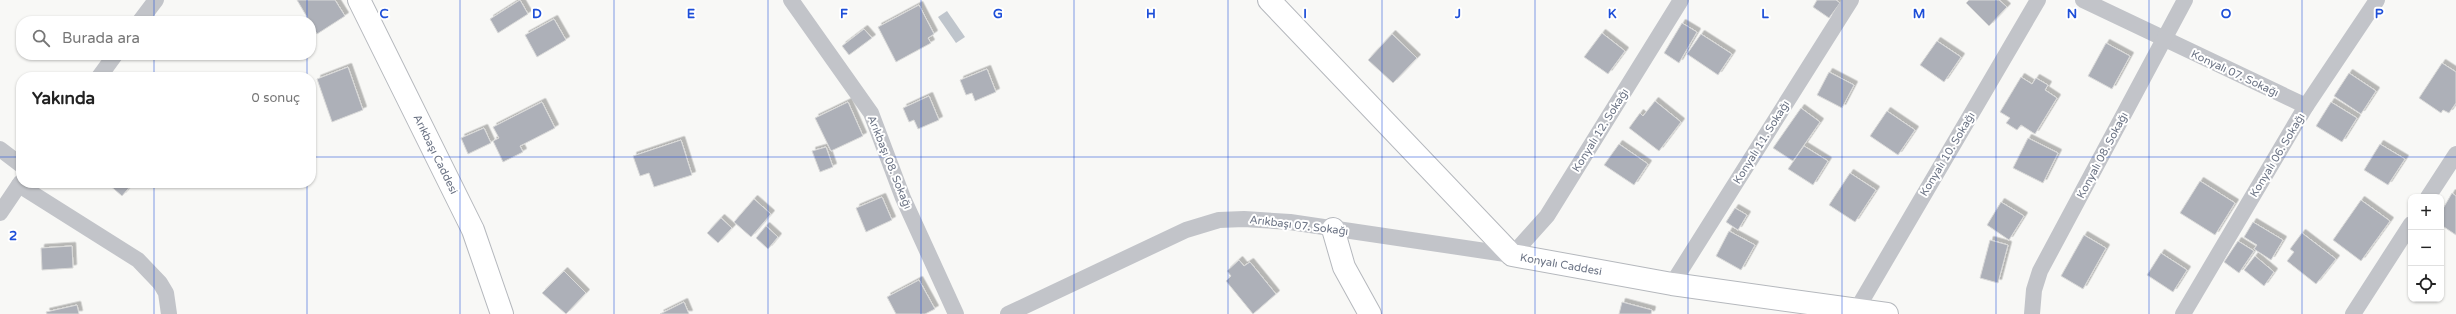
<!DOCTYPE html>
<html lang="tr">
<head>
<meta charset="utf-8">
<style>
	body { margin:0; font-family:"Varela Round",sans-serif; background:#f2f2f2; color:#222 }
	.controls { position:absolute; right:12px; bottom:12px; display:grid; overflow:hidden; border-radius:8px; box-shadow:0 1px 3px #0004 }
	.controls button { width:36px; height:36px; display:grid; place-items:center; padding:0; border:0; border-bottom:1px solid #e0e0e0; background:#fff; color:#222; font:20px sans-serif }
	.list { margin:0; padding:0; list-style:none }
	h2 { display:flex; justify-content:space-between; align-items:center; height:52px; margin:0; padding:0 16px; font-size:17px }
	h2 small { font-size:13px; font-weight:400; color:#767676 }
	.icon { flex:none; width:22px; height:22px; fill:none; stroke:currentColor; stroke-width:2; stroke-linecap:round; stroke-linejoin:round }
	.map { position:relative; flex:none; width:2456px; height:314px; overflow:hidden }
	.search { position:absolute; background:#fff; box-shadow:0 1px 3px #0004; left:16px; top:16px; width:300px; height:44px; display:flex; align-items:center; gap:10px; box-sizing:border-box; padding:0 14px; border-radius:16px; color:#767676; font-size:15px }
	.panel { position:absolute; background:#fff; box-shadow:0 1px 3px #0004; left:16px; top:72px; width:300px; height:116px; border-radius:16px }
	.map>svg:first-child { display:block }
</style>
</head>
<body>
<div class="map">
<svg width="2456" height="314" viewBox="0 0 2456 314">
	<defs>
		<filter id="shadow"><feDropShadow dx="3.5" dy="-3.5" stdDeviation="0" flood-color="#0004"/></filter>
	</defs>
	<rect width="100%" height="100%" fill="#f8f8f6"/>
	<path fill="#bfc5cc" d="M 947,11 L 965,37 L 956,43 L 938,17 Z"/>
	<g fill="#adb0b8" stroke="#dadad9" filter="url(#shadow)">
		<path d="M 297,0 L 335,0 L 345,16 L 317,34 Z"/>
		<path d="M 520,0 L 528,14 L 498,33 L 490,19 Z"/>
		<path d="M 1817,0 L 1836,0 L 1840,3 L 1829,18 L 1813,7 Z"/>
		<path d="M 1969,0 L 1999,0 L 2007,7 L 1989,26 L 1966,3 Z"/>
		<path d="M 919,5 L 934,34 L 928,38 L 931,43 L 896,62 L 878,27 Z"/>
		<path d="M 554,19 L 566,40 L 537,57 L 525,35 Z"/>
		<path d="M 1682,23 L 1697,32 L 1679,63 L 1664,53 Z"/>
		<path d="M 864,29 L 872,38 L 849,55 L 842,46 Z"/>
		<path d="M 1602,33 L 1625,51 L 1608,74 L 1584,57 Z"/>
		<path d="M 1392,34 L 1417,58 L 1393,83 L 1368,60 Z"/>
		<path d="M 1701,34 L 1732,54 L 1718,75 L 1687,54 Z"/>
		<path d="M 1937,41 L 1961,57 L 1944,82 L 1920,65 Z"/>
		<path d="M 2106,43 L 2130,56 L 2112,89 L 2088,76 Z"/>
		<path d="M 2442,63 L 2456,72 L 2456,103 L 2449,113 L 2443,110 L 2441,113 L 2419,98 Z"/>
		<path d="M 348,67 L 363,110 L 332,122 L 317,79 Z"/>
		<path d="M 987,69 L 996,92 L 975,101 L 972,93 L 966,95 L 960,80 Z"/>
		<path d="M 1829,72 L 1854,85 L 1842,108 L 1817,95 Z"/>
		<path d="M 2349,73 L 2376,91 L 2361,114 L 2334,96 Z"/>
		<path d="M 2021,77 L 2032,84 L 2036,78 L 2048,85 L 2045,90 L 2057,98 L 2035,134 L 2021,125 L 2017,130 L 2006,123 L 2010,118 L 2000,112 Z"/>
		<path d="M 929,96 L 939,120 L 918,129 L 914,120 L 909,122 L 903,108 Z"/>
		<path d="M 1655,101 L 1681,122 L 1659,151 L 1629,128 L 1640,113 L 1643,116 Z"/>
		<path d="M 542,102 L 555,128 L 520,146 L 523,152 L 503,162 L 493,141 L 499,138 L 493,127 Z"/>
		<path d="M 848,102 L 863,136 L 831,151 L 815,118 Z"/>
		<path d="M 2331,102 L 2357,118 L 2342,142 L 2316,126 Z"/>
		<path d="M 1801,108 L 1820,122 L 1793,161 L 1773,148 Z"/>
		<path d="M 1887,111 L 1915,130 L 1898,155 L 1870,136 Z"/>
		<path d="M 484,128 L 491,143 L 468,154 L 461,138 Z"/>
		<path d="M 2028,138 L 2058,153 L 2043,183 L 2013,168 Z"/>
		<path d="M 681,140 L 692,175 L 654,187 L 649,173 L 640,176 L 633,156 Z"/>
		<path d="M 1619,144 L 1648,164 L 1634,185 L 1604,165 Z"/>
		<path d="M 2380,144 L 2405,159 L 2388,185 L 2364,170 Z"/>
		<path d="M 1804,146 L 1828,161 L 1813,185 L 1788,169 Z"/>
		<path d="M 826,147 L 833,167 L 820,172 L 812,151 Z"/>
		<path d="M 1850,173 L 1876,190 L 1855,222 L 1829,205 Z"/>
		<path d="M 2200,181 L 2235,203 L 2215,235 L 2180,213 Z"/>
		<path d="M 107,183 L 133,183 L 122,196 Z"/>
		<path d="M 2452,193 L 2456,196 L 2456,235 L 2441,225 L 2441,212 Z"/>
		<path d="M 882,197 L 892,220 L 866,232 L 856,208 Z"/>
		<path d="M 754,199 L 771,214 L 751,237 L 734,222 Z"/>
		<path d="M 2361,200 L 2390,221 L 2361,261 L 2333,240 Z"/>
		<path d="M 2001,202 L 2024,216 L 2009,240 L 1987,225 Z"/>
		<path d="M 1735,208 L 1747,215 L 1738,230 L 1726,222 Z"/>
		<path d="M 721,218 L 732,228 L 718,243 L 707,233 Z"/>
		<path d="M 2253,222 L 2283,240 L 2271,260 L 2254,249 L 2257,245 L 2244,237 Z"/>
		<path d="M 766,226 L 778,237 L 768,249 L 756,238 Z"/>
		<path d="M 1729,231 L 1755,245 L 1741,270 L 1716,256 Z"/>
		<path d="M 2302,233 L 2336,259 L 2316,284 L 2287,261 L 2294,252 L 2290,249 Z"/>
		<path d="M 2084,235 L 2106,248 L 2083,289 L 2061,276 Z"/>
		<path d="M 1990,240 L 2008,245 L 1998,283 L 1980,278 Z"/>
		<path d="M 2238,241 L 2254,251 L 2239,273 L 2224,262 Z"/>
		<path d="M 72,246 L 73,268 L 42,270 L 41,248 Z"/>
		<path d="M 2161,253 L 2187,270 L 2173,292 L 2147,275 Z"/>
		<path d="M 2255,256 L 2274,272 L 2264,286 L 2244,270 Z"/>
		<path d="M 1239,260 L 1244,266 L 1250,262 L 1276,294 L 1253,314 L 1226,281 L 1231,276 L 1227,271 Z"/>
		<path d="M 564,271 L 586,293 L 566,314 L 542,293 Z"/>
		<path d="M 919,280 L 935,309 L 925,314 L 896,314 L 887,297 Z"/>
		<path d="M 684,302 L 689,314 L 660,314 Z"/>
		<path d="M 1622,302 L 1652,310 L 1651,314 L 1619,314 Z"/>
		<path d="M 77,305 L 79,314 L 47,314 L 46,312 Z"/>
	</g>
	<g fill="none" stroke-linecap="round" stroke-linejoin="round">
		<g stroke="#b5b8bd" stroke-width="24">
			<g id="secondary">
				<path d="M 359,0 L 473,230 L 502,314"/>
				<path d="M 1269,0 L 1512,255 L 1672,284 L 1887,314"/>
				<path d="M 1333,229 L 1344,267 L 1370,314"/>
			</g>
		</g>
		<g stroke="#c2c4c9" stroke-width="16">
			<path d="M 791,0 L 871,113 L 903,198 L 956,314"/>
			<path d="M 2083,0 L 2306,106"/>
			<path d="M 140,21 L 156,0"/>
			<path d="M 99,77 L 115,55"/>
			<path d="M 0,149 L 21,165"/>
			<path d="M 19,185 L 138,260 L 160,283 L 166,293 L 169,314"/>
			<path d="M 2428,197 L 2456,154"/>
			<path d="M 0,213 L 21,182"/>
			<path d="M 1672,284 L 1851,0"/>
			<path d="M 1857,309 L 2038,0"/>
			<path d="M 1008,314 L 1186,230 L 1219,220 L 1244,219 L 1290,222 L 1512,255 L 1547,216 L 1681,0"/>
			<path d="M 2032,314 L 2034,290 L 2040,271 L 2185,0"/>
			<path d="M 2183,314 L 2306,106 L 2377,0"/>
			<path d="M 2353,314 L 2411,224"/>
		</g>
		<use href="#secondary" stroke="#fff" stroke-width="22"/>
	</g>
	<path fill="none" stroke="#1d4ed8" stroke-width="1" stroke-opacity="0.55" d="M 154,0 L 154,21M 307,0 L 307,21M 460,0 L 460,314M 614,0 L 614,314M 768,0 L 768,314M 921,0 L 921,314M 1074,0 L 1074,314M 1228,0 L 1228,314M 1382,0 L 1382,314M 1535,0 L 1535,314M 1688,0 L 1688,314M 1842,0 L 1842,314M 1996,0 L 1996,314M 2149,0 L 2149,314M 2302,0 L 2302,314M 154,55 L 154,77M 307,55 L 307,77M 0,157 L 21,157M 311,157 L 2456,157M 154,183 L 154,314M 307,183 L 307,314"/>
	<g text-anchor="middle" stroke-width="4" stroke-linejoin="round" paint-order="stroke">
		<g font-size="11" fill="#6b7384" stroke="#fff">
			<text transform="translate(2235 73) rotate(25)" y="4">Konyalı 07. Sokağı</text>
			<text transform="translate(1600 130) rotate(-58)" y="4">Konyalı 12. Sokağı</text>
			<text transform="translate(1761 142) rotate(-58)" y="4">Konyalı 11. Sokağı</text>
			<text transform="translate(436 154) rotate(64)" y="4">Arıkbaşı Caddesi</text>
			<text transform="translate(1947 154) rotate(-59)" y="4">Konyalı 10. Sokağı</text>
			<text transform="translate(2102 155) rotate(-62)" y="4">Konyalı 08. Sokağı</text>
			<text transform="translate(2277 155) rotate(-59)" y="4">Konyalı 06. Sokağı</text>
			<text transform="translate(890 162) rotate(68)" y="4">Arıkbaşı 08. Sokağı</text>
			<text transform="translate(1299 225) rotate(7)" y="4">Arıkbaşı 07. Sokağı</text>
			<text transform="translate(1561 264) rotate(10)" y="4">Konyalı Caddesi</text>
		</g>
	</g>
	<g font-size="13" text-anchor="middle" font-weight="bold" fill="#1d4ed8" stroke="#fff" stroke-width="4" stroke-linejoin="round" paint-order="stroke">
		<text x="384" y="18">C</text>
		<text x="537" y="18">D</text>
		<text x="691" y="18">E</text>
		<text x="844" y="18">F</text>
		<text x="998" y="18">G</text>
		<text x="1151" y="18">H</text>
		<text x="1305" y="18">I</text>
		<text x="1458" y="18">J</text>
		<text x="1612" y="18">K</text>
		<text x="1765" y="18">L</text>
		<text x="1919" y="18">M</text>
		<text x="2072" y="18">N</text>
		<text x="2226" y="18">O</text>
		<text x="2379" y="18">P</text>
		<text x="13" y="240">2</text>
	</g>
</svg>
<div class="controls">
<button>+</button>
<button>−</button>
<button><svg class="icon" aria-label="locate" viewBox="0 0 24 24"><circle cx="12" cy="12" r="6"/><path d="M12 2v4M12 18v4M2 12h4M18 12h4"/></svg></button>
</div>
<div class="search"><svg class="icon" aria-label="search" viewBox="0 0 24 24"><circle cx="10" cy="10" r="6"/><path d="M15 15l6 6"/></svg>Burada ara</div>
<section class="panel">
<h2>Yakında<small>0 sonuç</small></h2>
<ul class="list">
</ul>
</section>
</div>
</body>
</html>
